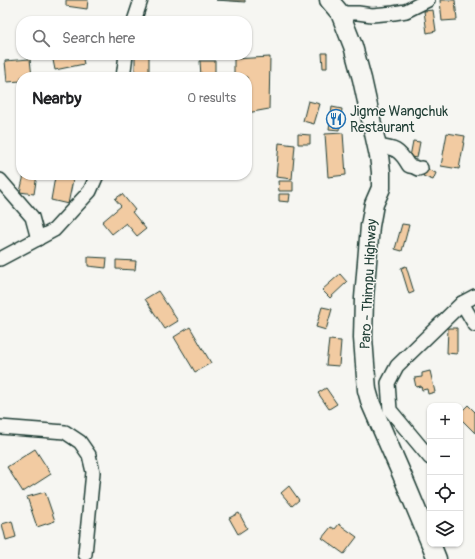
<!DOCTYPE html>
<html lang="en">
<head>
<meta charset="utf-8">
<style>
	body { margin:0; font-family:Pangolin,sans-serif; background:#f2f2f2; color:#202124 }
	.controls { position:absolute; right:12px; bottom:12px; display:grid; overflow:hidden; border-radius:8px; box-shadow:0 1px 3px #0004 }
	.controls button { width:36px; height:36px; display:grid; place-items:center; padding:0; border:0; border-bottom:1px solid #e0e0e0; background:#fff; color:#202124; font:20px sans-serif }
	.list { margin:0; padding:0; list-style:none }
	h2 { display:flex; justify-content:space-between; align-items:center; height:52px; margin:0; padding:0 16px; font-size:17px }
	h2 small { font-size:13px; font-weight:400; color:#757577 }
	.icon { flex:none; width:22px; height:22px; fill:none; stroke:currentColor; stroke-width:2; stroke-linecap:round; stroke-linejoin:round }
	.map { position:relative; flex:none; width:475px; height:559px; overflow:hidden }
	.search { position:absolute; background:#fff; box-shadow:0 1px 3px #0004; left:16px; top:16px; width:236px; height:44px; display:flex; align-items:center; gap:10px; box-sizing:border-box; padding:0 14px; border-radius:16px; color:#757577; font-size:15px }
	.panel { position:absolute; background:#fff; box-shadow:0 1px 3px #0004; left:16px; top:72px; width:236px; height:108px; border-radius:16px }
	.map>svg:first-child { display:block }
</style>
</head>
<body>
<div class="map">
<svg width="475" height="559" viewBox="0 0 475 559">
	<rect width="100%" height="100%" fill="#f6f6f2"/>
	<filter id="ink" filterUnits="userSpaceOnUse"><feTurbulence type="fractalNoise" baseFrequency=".025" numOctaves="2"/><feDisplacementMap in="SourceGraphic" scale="8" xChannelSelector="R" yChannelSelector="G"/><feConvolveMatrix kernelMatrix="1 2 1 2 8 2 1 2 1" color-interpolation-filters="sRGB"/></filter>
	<g filter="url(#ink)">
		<g fill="#f2cba2" stroke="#1f3d34">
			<path d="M 66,0 L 88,0 L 87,9 L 66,6 Z"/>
			<path d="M 216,0 L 245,0 L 245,2 Z"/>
			<path d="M 440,0 L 455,0 L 457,20 L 442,21 Z"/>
			<path d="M 433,10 L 436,31 L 427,33 L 424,11 Z"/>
			<path d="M 322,53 L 327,53 L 327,68 L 323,68 Z"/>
			<path d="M 52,55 L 82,55 L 84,64 L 55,70 Z"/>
			<rect x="135" y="55" width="14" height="22"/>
			<path d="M 270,57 L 269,109 L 247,113 L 247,77 L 234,77 L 234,59 Z"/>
			<path d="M 30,59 L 32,77 L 21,77 L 21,81 L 7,82 L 5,61 Z"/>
			<path d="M 200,61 L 215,61 L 215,77 L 201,77 Z"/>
			<path d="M 308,101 L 320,104 L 314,124 L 303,121 Z"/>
			<path d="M 332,107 L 342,109 L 339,130 L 329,129 Z"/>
			<path d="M 343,133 L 346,175 L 328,177 L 325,134 Z"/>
			<path d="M 447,133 L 465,136 L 459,169 L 441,166 Z"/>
			<path d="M 298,134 L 310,135 L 310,144 L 298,144 Z"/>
			<path d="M 413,141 L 420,142 L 417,158 L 410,157 Z"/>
			<path d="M 279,143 L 295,145 L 292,179 L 276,177 Z"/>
			<path d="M 427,169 L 436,173 L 433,180 L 423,176 Z"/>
			<path d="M 24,175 L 37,175 L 34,194 L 20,192 Z"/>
			<path d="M 55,177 L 73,180 L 68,204 L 51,200 Z"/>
			<path d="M 278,181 L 293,181 L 293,191 L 279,191 Z"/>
			<path d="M 122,194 L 135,210 L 132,212 L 146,229 L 137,236 L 126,223 L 112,234 L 102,222 L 121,206 L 115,199 Z"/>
			<path d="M 279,194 L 290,194 L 289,202 L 279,201 Z"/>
			<path d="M 402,224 L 409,225 L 402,251 L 395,249 Z"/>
			<path d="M 88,257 L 107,258 L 106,268 L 88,266 Z"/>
			<path d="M 116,260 L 136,261 L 135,270 L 116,269 Z"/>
			<path d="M 406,266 L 414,292 L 409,294 L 401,268 Z"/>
			<path d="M 340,274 L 347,282 L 330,298 L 322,290 Z"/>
			<path d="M 158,291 L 178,321 L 165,329 L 145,299 Z"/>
			<path d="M 322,307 L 332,309 L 326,330 L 316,327 Z"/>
			<path d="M 190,327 L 211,363 L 195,372 L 174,337 Z"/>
			<path d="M 448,328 L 457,328 L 457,354 L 447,353 Z"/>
			<path d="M 329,340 L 341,341 L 339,366 L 326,365 Z"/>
			<path d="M 430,371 L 435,392 L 428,394 L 427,389 L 422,390 L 421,386 L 416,387 L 414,378 L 422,377 L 422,373 Z"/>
			<path d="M 326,388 L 337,404 L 329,409 L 318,393 Z"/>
			<path d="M 468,405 L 475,412 L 475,433 L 460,418 L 460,413 Z"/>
			<path d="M 35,449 L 51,474 L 23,492 L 7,467 Z"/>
			<path d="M 289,486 L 299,500 L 292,506 L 281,493 Z"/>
			<path d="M 45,492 L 55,521 L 37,527 L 27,497 Z"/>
			<path d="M 239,513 L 247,528 L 238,534 L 229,518 Z"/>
			<path d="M 12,521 L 16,537 L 6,540 L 2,524 Z"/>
			<path d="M 339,524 L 357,537 L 344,554 L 322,538 L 331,527 L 335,529 Z"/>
		</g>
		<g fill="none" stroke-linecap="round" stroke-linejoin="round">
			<g stroke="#1f3d34" stroke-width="16">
				<g id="street">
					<path d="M 340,13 L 358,13 L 372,15 L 394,13 L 406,11 L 428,0"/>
					<path d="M 134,21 L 141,0"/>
					<path d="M 123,77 L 126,55"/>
					<path d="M 376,146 C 395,148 399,149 409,166 L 414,167 L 418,169 L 421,168"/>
					<path d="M 0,180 L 32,217 L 38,239"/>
					<path d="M 0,259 L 30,243 L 54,230 L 90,191 L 97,175"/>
					<path d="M 462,303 L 475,325"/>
					<path d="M 0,427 L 65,432 L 80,442 L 89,455 L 93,472 L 85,554"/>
					<path d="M 430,458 L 390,410 L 388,383 L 397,366 L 462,303 L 475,296"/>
				</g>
			</g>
			<g stroke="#1f3d34" stroke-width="21">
				<g id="secondary">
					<path d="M 329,0 L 340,13 L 353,46 L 362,79 L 379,156 L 381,172 L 381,188 L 374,204 L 370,226 L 364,298 L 363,338 L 367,390 L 371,404 L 402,475 L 430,542"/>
					<path d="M 431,544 L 437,559"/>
				</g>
			</g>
			<use href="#street" stroke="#f6f6f2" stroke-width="13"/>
			<use href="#secondary" stroke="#f6f6f2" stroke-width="18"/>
		</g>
	</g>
	<defs>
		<g id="restaurant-ring" transform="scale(1)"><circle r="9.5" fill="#f6f6f2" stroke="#1f6fb2" stroke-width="1.5"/><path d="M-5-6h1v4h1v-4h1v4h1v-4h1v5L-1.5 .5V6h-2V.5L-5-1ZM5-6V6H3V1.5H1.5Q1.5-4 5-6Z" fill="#1f6fb2"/></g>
	</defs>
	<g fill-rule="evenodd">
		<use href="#restaurant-ring" x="336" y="119"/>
	</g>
	<g text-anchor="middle" stroke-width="3" stroke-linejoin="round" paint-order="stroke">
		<g font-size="14" fill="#1f3d34" stroke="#f6f6f2" text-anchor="start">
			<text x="350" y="116">Jigme Wangchuk<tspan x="350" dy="16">Restaurant</tspan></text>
		</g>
		<g font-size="14" fill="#1f3d34" stroke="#f6f6f2">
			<text transform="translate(368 284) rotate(-87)" y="5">Paro - Thimpu Highway</text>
		</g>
	</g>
</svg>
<div class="controls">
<button>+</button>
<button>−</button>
<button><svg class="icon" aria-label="locate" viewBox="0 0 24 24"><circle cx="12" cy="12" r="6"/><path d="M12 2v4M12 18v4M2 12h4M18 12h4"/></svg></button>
<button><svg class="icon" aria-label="layers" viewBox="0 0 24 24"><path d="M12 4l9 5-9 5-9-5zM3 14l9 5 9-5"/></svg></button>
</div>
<div class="search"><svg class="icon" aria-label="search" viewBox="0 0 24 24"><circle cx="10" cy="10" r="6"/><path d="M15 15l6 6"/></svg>Search here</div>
<section class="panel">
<h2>Nearby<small>0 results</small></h2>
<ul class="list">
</ul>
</section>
</div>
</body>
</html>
